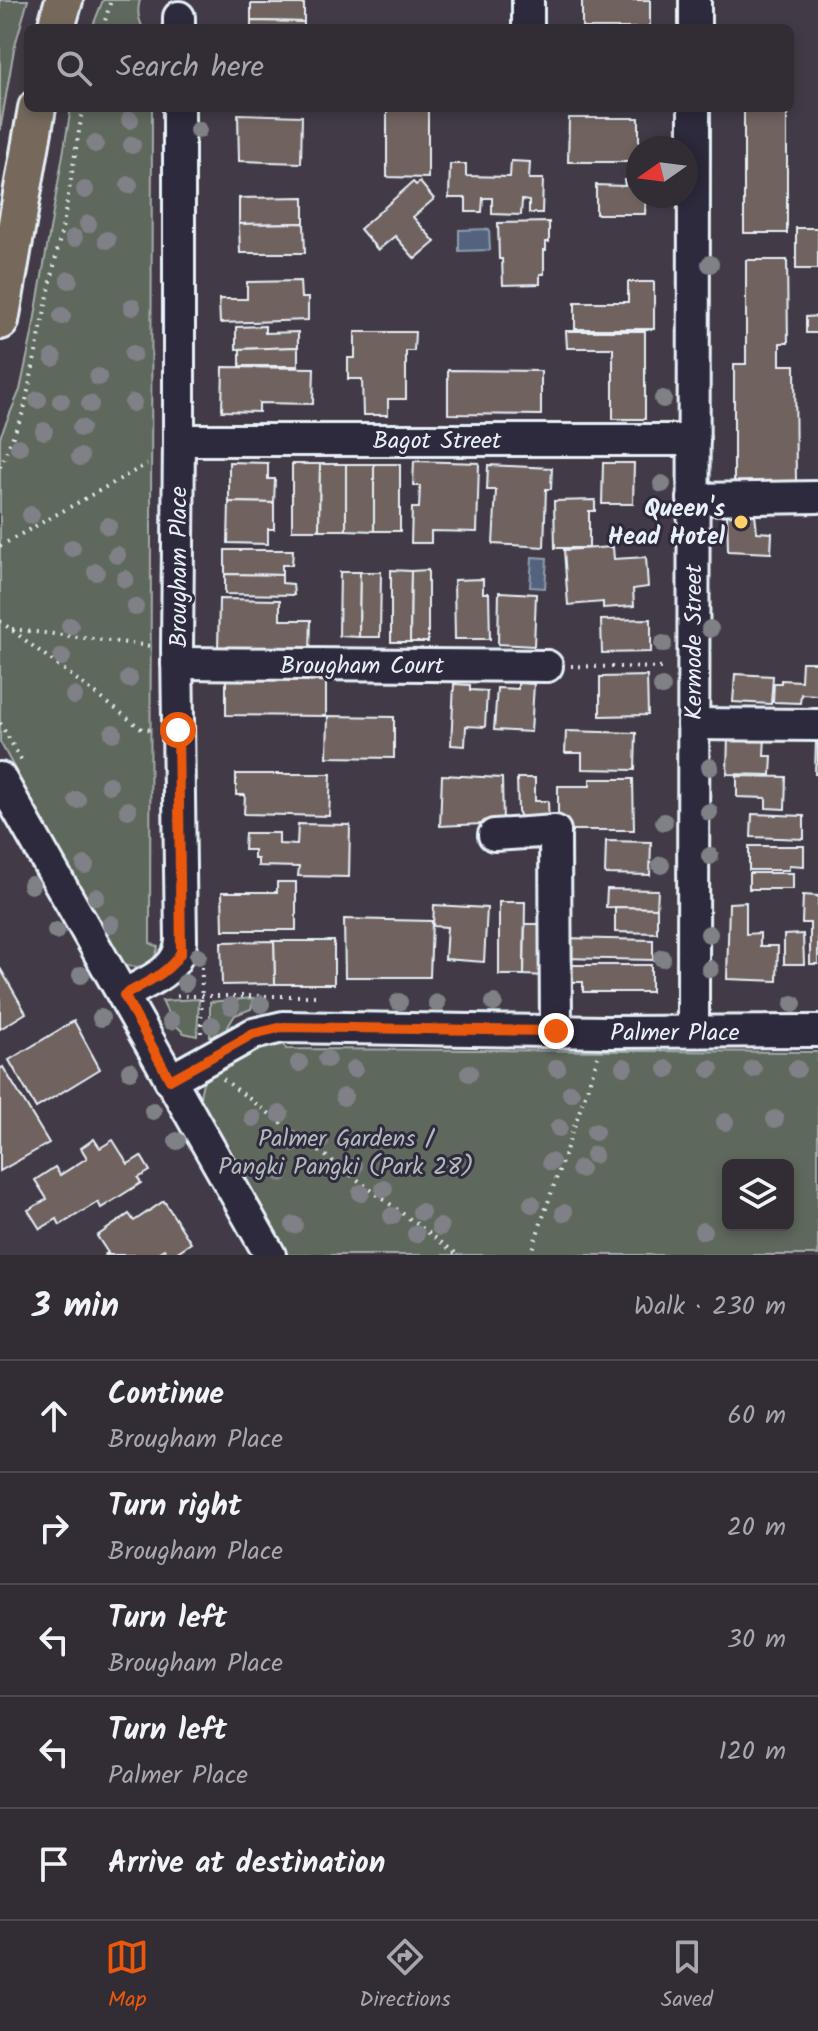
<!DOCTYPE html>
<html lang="en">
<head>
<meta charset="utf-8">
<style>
	body { margin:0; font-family:Kalam,sans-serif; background:#3d3841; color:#f1f3f6 }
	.controls { position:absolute; right:24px; bottom:24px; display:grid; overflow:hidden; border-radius:12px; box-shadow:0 4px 12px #0003 }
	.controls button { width:72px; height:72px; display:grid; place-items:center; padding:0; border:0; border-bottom:2px solid #4d4850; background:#322c35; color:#f1f3f6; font:40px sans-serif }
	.compass { position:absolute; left:626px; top:136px; width:72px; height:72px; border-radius:50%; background:#322c35; box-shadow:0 4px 12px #0003; rotate:256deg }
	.stop { position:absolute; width:24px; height:24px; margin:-18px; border:6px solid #ea580c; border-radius:50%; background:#fff }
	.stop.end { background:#ea580c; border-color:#fff; box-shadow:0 2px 8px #0008 }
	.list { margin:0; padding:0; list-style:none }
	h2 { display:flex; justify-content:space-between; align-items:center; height:104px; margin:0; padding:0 32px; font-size:34px }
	h2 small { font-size:26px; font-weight:400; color:#a8a7ad }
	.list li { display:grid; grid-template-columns:52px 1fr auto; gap:24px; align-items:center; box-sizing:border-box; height:112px; padding:0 32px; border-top:2px solid #4d4850 }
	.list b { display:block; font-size:30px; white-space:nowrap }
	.list p { margin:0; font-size:26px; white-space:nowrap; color:#a8a7ad }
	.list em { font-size:26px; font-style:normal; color:#a8a7ad }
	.icon { flex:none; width:44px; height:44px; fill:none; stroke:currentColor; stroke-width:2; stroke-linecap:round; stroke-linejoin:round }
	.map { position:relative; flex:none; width:818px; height:1255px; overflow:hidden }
	.search { position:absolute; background:#322c35; box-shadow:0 4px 12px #0003; left:24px; right:24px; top:24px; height:88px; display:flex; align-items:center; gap:20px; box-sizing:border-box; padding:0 28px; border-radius:12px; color:#a8a7ad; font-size:30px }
	.sheet { height:664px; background:#322c35 }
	nav { display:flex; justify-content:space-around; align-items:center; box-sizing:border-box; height:112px; border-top:2px solid #4d4850; background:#322c35; font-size:22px; color:#a8a7ad }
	nav a { display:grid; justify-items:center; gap:4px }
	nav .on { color:#ea580c }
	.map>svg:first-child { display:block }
</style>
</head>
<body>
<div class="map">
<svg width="818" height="1255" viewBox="0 0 818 1255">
	<rect width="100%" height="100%" fill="#423b47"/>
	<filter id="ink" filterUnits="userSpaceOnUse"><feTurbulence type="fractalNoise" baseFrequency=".0125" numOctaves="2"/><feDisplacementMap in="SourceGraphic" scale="16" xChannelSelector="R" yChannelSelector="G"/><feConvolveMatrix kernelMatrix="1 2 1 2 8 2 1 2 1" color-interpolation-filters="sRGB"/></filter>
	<g filter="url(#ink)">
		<g fill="#5e685c" stroke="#a3acaa" stroke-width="2" fill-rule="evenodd">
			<path d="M 0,0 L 28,0 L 14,49 L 0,131 Z"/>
			<path d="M 103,0 L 140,0 C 137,11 138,18 143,28 L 92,28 Z"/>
			<path d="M 71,108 L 152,108 L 150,943 L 158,947 C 155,966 134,973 120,960 L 0,742 L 0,437 L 20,390 L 32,334 Z"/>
			<path d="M 254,998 L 251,1009 L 235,1015 L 224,1033 L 210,1037 L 210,1002 Z"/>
			<path d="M 199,999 L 197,1036 L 184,1033 L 172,1022 L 162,1001 Z"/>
			<path d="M 283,1041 L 286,1049 L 818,1052 L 818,1255 L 285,1255 L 203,1110 L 200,1096 L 203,1082 L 218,1066 L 239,1052 ZM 728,1165 L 788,1165 L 788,1225 L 728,1225 Z"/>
		</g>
		<g fill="#52637d" stroke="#8e9cae" stroke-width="2">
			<path d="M 489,229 L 490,250 L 459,251 L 459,230 Z"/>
			<path d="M 532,557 L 547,558 L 545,588 L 530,587 Z"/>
		</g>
		<g fill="#70625f" stroke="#e8f1f8" stroke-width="2">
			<rect x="582" y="0" width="68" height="28"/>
			<path d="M 251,4 L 304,4 L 304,22 L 251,21 Z"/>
			<path d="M 251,21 L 304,22 L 304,28 L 251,28 Z"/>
			<path d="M 387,108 L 428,108 L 428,178 L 387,177 Z"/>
			<rect x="744" y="108" width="43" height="125"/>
			<path d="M 238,114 L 302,116 L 301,163 L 239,161 Z"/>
			<path d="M 569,118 L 639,118 L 639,142 L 649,142 L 649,148 L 638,148 L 638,162 L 568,162 Z"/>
			<path d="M 511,161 L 530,162 L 529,179 L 543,179 L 542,213 L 529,213 L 529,201 L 522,200 L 521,215 L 492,214 L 492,198 L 483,198 L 482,212 L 466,212 L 466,198 L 449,198 L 450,164 L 466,164 L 466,176 L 510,177 Z"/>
			<path d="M 624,180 L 638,181 L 638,196 L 646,196 L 645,214 L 596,214 L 596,185 L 625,186 Z"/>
			<path d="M 413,182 L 416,185 L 420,182 L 434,199 L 413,217 L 435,242 L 415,259 L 395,236 L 378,250 L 360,229 Z"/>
			<path d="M 304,197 L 304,223 L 239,224 L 239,198 Z"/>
			<path d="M 549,222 L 549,242 L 546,242 L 546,250 L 544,250 L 544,274 L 540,274 L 540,284 L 503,285 L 502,259 L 499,259 L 498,223 Z"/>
			<path d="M 304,223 L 305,253 L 240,253 L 239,224 Z"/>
			<rect x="796" y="228" width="22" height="41"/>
			<path d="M 746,260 L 787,260 L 788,343 L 780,343 L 780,365 L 795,365 L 796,487 L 734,488 L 734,364 L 746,364 Z"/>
			<path d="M 300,281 L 301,298 L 308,298 L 308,320 L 220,323 L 219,299 L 247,299 L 247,282 Z"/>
			<path d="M 628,282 L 654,282 L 654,329 L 575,329 L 575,302 L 628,302 Z"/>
			<path d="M 818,316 L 818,333 L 806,333 L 806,317 Z"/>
			<path d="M 265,326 L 265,333 L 298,332 L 298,347 L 236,349 L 236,327 Z"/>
			<path d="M 566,331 L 645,331 L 645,419 L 613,419 L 613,348 L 567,348 Z"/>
			<path d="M 355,332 L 415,332 L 414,351 L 406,351 L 406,399 L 388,399 L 388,415 L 363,415 L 362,379 L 348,379 L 348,358 L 355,358 Z"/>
			<path d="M 298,347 L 298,366 L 240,366 L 240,349 Z"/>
			<path d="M 223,367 L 314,368 L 313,404 L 259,403 L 259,412 L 222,411 Z"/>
			<path d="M 448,370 L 541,371 L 541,415 L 448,414 Z"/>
			<path d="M 414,461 L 479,463 L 477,532 L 431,531 L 431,543 L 411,543 L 412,508 L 419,508 L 420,486 L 413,486 Z"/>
			<path d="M 229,462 L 268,463 L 268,479 L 275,479 L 274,503 L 229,502 Z"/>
			<path d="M 603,463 L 634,463 L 633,504 L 602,504 Z"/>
			<path d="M 292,464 L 320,464 L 319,530 L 292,530 Z"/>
			<path d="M 320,464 L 346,464 L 346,530 L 319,530 Z"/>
			<path d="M 346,464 L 374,464 L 374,531 L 346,530 Z"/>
			<rect x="374" y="464" width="26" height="67"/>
			<path d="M 488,465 L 552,468 L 551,489 L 546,489 L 544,547 L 493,544 L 496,490 L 487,490 Z"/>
			<path d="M 595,500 L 595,511 L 589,511 L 589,548 L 555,548 L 554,501 Z"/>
			<path d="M 229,502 L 274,503 L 274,529 L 268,529 L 268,544 L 228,543 Z"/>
			<path d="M 754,505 L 757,532 L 772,533 L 771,553 L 728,551 L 727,512 Z"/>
			<path d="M 613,547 L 614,559 L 646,557 L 648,587 L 633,589 L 634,606 L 603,608 L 603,602 L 568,605 L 564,550 Z"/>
			<path d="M 225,550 L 293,550 L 292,565 L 282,565 L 282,575 L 225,574 Z"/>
			<path d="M 391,570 L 411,571 L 410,642 L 391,642 Z"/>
			<path d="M 428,570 L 428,642 L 410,642 L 411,571 Z"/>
			<path d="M 340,572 L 360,572 L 359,637 L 339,636 Z"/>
			<path d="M 360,572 L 381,572 L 380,637 L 359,637 Z"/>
			<path d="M 225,574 L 282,575 L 282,583 L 293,584 L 294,595 L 225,594 Z"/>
			<path d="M 483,579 L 483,593 L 489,593 L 490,639 L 455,639 L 454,580 Z"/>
			<path d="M 499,592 L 536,594 L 534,646 L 498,644 Z"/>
			<path d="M 219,599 L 280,600 L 280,620 L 311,620 L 310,652 L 218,650 Z"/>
			<path d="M 651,619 L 651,652 L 602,653 L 601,620 Z"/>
			<path d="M 802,662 L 818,662 L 818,695 L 801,694 L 800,703 L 773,702 L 774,683 L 781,683 L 781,680 L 801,681 Z"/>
			<path d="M 735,674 L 773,676 L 771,704 L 733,702 Z"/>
			<path d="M 226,675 L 326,676 L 326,716 L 226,715 Z"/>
			<path d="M 647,676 L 648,715 L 600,716 L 600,677 Z"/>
			<path d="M 518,683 L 534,684 L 531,732 L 494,730 L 497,688 L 518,689 Z"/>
			<path d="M 454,684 L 470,685 L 470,690 L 487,691 L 485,727 L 466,726 L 465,746 L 451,745 Z"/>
			<path d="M 328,716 L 394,717 L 394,758 L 327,757 Z"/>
			<path d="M 566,731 L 636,733 L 635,770 L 582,769 L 582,753 L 565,753 Z"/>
			<path d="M 728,735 L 765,736 L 764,756 L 772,756 L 771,775 L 727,774 Z"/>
			<path d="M 816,739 L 818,739 L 818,774 L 815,774 Z"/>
			<path d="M 236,774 L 331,774 L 329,816 L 244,814 L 245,795 L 236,795 Z"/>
			<path d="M 442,775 L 502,778 L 503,823 L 440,826 Z"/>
			<path d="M 737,776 L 786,777 L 785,809 L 766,808 L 766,798 L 737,797 Z"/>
			<path d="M 517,778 L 535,778 L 535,801 L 548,801 L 549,828 L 527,828 L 518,811 Z"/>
			<path d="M 590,779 L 633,779 L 634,830 L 558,830 L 558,786 L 590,786 Z"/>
			<path d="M 752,814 L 804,816 L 804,839 L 751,837 Z"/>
			<path d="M 298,824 L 350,825 L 349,877 L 298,876 L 299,867 L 258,866 L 258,859 L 254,859 L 254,850 L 244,850 L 245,833 L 279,833 L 279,844 L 297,845 Z"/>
			<path d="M 606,841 L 651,842 L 650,875 L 605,874 Z"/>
			<path d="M 749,846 L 804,846 L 804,866 L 789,865 L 789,870 L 749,870 Z"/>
			<rect x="749" y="873" width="44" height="16"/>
			<path d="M 277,882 L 296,882 L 296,930 L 223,930 L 222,892 L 277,892 Z"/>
			<path d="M 607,889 L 658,890 L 657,908 L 606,907 Z"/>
			<path d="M 803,895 L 818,896 L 818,964 L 810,964 L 810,923 L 802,923 Z"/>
			<path d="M 499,902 L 525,902 L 524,975 L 499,975 Z"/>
			<path d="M 746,902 L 746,934 L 760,933 L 760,946 L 778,946 L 777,981 L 727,979 L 729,903 Z"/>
			<path d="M 434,905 L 487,908 L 484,962 L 445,959 L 447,927 L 433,926 Z"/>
			<path d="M 615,907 L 657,908 L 657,933 L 615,932 Z"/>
			<path d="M 344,919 L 432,921 L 430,977 L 345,977 Z"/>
			<path d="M 525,924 L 548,924 L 548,976 L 524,975 Z"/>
			<path d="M 803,934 L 804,964 L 784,964 L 784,935 Z"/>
			<path d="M 562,938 L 653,940 L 653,960 L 562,958 Z"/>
			<path d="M 274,941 L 334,941 L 334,984 L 275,984 Z"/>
			<path d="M 274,941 L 275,984 L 222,985 L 221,942 Z"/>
			<path d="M 561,965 L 651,965 L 651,992 L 583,992 L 583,982 L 562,982 Z"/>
			<path d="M 0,968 L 26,1013 L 0,1029 Z"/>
			<path d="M 74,1021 L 100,1069 L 36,1108 L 9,1060 Z"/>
			<path d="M 3,1067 L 49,1143 L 0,1171 L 0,1069 Z"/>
			<path d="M 94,1139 L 100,1148 L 113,1140 L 128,1164 L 141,1156 L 150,1171 L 138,1178 L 141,1183 L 101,1208 L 98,1202 L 60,1225 L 57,1219 L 40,1229 L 28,1210 L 47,1199 L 35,1180 L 55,1167 L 60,1175 L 87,1158 L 81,1148 Z"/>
			<path d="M 164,1201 L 191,1243 L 173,1255 L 168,1255 L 164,1249 L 154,1255 L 104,1255 L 108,1253 L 97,1236 L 129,1214 L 134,1221 Z"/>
		</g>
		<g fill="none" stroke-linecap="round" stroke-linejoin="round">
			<g stroke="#e8f1f8" stroke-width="36">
				<g id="minor">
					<path d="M 179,17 L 179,28"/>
					<path d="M 528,28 L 528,0"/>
					<path d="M 695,28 L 695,0"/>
					<path d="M 179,440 L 694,440"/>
					<path d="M 693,499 L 818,497"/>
					<path d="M 177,663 L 547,666"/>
					<path d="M 693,724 L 818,725"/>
					<path d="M 0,778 L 270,1255"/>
					<path d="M 494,835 L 555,831 L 556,1031"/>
					<path d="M 124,995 C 147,981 179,972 181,941 L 177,649 L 179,440 L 179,108"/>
					<path d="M 693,1031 L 694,108"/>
					<path d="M 170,1080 L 253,1034 L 283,1027 L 606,1032 L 818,1031"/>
				</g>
			</g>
			<g stroke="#e8f1f8" stroke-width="42">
				<g id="major">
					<path d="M 56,28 L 64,0"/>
					<path d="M 0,321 L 37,108"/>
				</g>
			</g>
			<g stroke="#e8f1f8" stroke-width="4" stroke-dasharray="2 6" stroke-linecap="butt">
				<path d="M 103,28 L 111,0"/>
				<path d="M 0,467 L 24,410 L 64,219 L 83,108"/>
				<path d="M 0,546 L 147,464"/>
				<path d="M 0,621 L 134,723 L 142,729 L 153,730"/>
				<path d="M 12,629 L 151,646"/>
				<path d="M 571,666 L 666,668"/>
				<path d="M 0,723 L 22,761"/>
				<path d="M 177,996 L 315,996"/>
				<path d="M 201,1033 L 202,966"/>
				<path d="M 223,1079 L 458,1255"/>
				<path d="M 530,1255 L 598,1057"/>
			</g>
			<use href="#minor" stroke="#2f2a3d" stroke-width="30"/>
			<use href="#major" stroke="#76695c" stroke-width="36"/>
		</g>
		<g fill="#7f8186">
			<circle cx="130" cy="120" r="9"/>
			<circle cx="198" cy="130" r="9"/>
			<circle cx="95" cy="144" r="9"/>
			<circle cx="132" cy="145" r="9"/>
			<circle cx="129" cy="185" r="9"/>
			<circle cx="85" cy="190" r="9"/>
			<circle cx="88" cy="224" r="9"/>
			<circle cx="74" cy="238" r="9"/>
			<circle cx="107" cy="240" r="9"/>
			<circle cx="710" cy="264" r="9"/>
			<circle cx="69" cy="280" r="9"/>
			<circle cx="132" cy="307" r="9"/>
			<circle cx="62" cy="316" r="9"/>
			<circle cx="133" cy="354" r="9"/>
			<circle cx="53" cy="358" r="9"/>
			<circle cx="98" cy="377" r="9"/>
			<circle cx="663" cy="399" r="9"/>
			<circle cx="38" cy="400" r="9"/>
			<circle cx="61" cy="401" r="9"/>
			<circle cx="133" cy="403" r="9"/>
			<circle cx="90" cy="404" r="9"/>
			<circle cx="81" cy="428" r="9"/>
			<circle cx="44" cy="431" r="9"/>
			<circle cx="19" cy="447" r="9"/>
			<circle cx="80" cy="457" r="9"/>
			<circle cx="662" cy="484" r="9"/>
			<circle cx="31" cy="515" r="9"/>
			<circle cx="108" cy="526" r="9"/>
			<circle cx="72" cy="548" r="9"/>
			<circle cx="117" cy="555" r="9"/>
			<circle cx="96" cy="572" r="9"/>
			<circle cx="125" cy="579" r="9"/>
			<circle cx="135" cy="607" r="9"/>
			<circle cx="70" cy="626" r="9"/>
			<circle cx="710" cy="629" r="9"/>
			<circle cx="663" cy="644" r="9"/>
			<circle cx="62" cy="657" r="9"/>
			<circle cx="129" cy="679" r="9"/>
			<circle cx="662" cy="687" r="9"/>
			<circle cx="74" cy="696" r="9"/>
			<circle cx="113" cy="733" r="9"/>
			<circle cx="710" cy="767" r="9"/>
			<circle cx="109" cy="785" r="9"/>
			<circle cx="77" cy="800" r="9"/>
			<circle cx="128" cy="810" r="9"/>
			<circle cx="709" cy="812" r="9"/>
			<circle cx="664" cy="822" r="9"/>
			<circle cx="710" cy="856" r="9"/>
			<circle cx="85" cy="865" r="9"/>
			<circle cx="661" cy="865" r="9"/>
			<circle cx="31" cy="885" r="9"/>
			<circle cx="96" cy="897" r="9"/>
			<circle cx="111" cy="924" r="9"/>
			<circle cx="56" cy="931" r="9"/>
			<circle cx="709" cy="934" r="9"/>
			<circle cx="198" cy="956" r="9"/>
			<circle cx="662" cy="958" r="9"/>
			<circle cx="710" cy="969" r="9"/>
			<circle cx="81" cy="975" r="9"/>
			<circle cx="185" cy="983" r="9"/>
			<circle cx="399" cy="1002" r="9"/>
			<circle cx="437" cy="1003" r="9"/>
			<circle cx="494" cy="1003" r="9"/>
			<circle cx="261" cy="1004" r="9"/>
			<circle cx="793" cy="1004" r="9"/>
			<circle cx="231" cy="1006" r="9"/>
			<circle cx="101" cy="1018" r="9"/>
			<circle cx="171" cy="1021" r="9"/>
			<circle cx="212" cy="1025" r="9"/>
			<circle cx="327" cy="1059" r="9"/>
			<circle cx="299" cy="1063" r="9"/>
			<circle cx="624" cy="1067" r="9"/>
			<circle cx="557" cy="1068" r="9"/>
			<circle cx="354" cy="1069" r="9"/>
			<circle cx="667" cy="1069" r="9"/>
			<circle cx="710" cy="1069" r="9"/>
			<circle cx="753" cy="1069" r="9"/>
			<circle cx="797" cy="1069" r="9"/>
			<circle cx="130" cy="1071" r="9"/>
			<circle cx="469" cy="1073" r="9"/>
			<circle cx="571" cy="1093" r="9"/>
			<circle cx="344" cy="1097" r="9"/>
			<circle cx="153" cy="1111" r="9"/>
			<circle cx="280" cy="1114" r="9"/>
			<circle cx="253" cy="1118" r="9"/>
			<circle cx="775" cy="1119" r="9"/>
			<circle cx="725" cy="1122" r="9"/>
			<circle cx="559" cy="1128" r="9"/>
			<circle cx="595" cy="1132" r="9"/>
			<circle cx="177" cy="1141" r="9"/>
			<circle cx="320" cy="1142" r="9"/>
			<circle cx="293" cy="1143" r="9"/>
			<circle cx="594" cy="1155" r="9"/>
			<circle cx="551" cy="1162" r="9"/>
			<circle cx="354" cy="1167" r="9"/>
			<circle cx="580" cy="1169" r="9"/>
			<circle cx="281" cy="1173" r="9"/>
			<circle cx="333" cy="1173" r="9"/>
			<circle cx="384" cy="1189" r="9"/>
			<circle cx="361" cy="1193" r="9"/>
			<circle cx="532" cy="1204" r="9"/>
			<circle cx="421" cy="1212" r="9"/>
			<circle cx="564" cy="1213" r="9"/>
			<circle cx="392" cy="1216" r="9"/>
			<circle cx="294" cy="1225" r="9"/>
			<circle cx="440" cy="1227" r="9"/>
			<circle cx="703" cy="1231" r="9"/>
			<circle cx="416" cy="1234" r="9"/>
		</g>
	</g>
	<g fill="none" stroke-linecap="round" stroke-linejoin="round" filter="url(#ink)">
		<path stroke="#ea580c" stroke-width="10" d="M 178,730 L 181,952 C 169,974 144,983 124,995 L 170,1080 L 253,1034 L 283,1027 L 556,1031"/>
	</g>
	<circle fill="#ffd166" stroke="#2f2a3d" stroke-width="3" cx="741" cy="522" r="8"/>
	<g text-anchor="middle" stroke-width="6" stroke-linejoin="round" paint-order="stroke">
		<g font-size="24" fill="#e8f1f8" stroke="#2f2a3d">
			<text x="437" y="448">Bagot Street</text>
			<text transform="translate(178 567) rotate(-90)" y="8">Brougham Place</text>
			<text transform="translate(693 642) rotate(-90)" y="8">Kermode Street</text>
			<text x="362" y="673">Brougham Court</text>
			<text x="675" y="1040">Palmer Place</text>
		</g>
		<g font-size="24" font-weight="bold" fill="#e8f1f8" stroke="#2f2a3d" text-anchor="end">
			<text x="725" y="516">Queen's<tspan x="725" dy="28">Head Hotel</tspan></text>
		</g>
		<g font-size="24" fill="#b1baba" stroke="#2f2a3d">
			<text x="346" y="1146">Palmer Gardens /<tspan x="346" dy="28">Pangki Pangki (Park 28)</tspan></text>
		</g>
	</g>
</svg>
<div class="controls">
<button><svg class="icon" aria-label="layers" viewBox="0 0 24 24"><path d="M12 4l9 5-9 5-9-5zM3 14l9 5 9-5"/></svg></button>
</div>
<svg class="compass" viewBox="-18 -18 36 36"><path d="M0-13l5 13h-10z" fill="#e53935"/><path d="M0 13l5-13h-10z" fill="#a8a7ad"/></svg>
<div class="stop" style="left:178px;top:730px"></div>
<div class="stop end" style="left:556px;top:1031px"></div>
<div class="search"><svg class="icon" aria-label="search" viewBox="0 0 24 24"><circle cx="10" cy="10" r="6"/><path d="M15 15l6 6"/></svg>Search here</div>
</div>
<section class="sheet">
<h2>3 min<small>Walk · 230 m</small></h2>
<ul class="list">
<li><svg class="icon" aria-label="ahead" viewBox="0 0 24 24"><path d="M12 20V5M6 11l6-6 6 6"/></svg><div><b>Continue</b><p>Brougham Place</p></div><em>60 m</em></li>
<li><svg class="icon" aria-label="right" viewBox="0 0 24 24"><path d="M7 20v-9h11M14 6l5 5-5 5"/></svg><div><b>Turn right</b><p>Brougham Place</p></div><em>20 m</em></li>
<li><svg class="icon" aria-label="left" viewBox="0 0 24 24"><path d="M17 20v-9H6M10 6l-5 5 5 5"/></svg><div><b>Turn left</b><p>Brougham Place</p></div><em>30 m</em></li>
<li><svg class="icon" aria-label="left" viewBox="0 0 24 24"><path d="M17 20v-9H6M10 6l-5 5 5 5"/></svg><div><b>Turn left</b><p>Palmer Place</p></div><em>120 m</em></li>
<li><svg class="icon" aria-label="arrive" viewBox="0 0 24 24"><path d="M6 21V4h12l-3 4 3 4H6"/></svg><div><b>Arrive at destination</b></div></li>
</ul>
</section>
<nav>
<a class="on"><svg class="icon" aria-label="map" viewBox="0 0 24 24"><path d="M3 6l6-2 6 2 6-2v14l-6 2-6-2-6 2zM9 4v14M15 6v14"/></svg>Map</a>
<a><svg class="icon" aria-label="directions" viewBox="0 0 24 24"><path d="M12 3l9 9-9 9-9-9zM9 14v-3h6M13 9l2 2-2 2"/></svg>Directions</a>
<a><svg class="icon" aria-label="saved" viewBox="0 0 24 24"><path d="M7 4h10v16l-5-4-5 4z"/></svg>Saved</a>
</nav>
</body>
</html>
